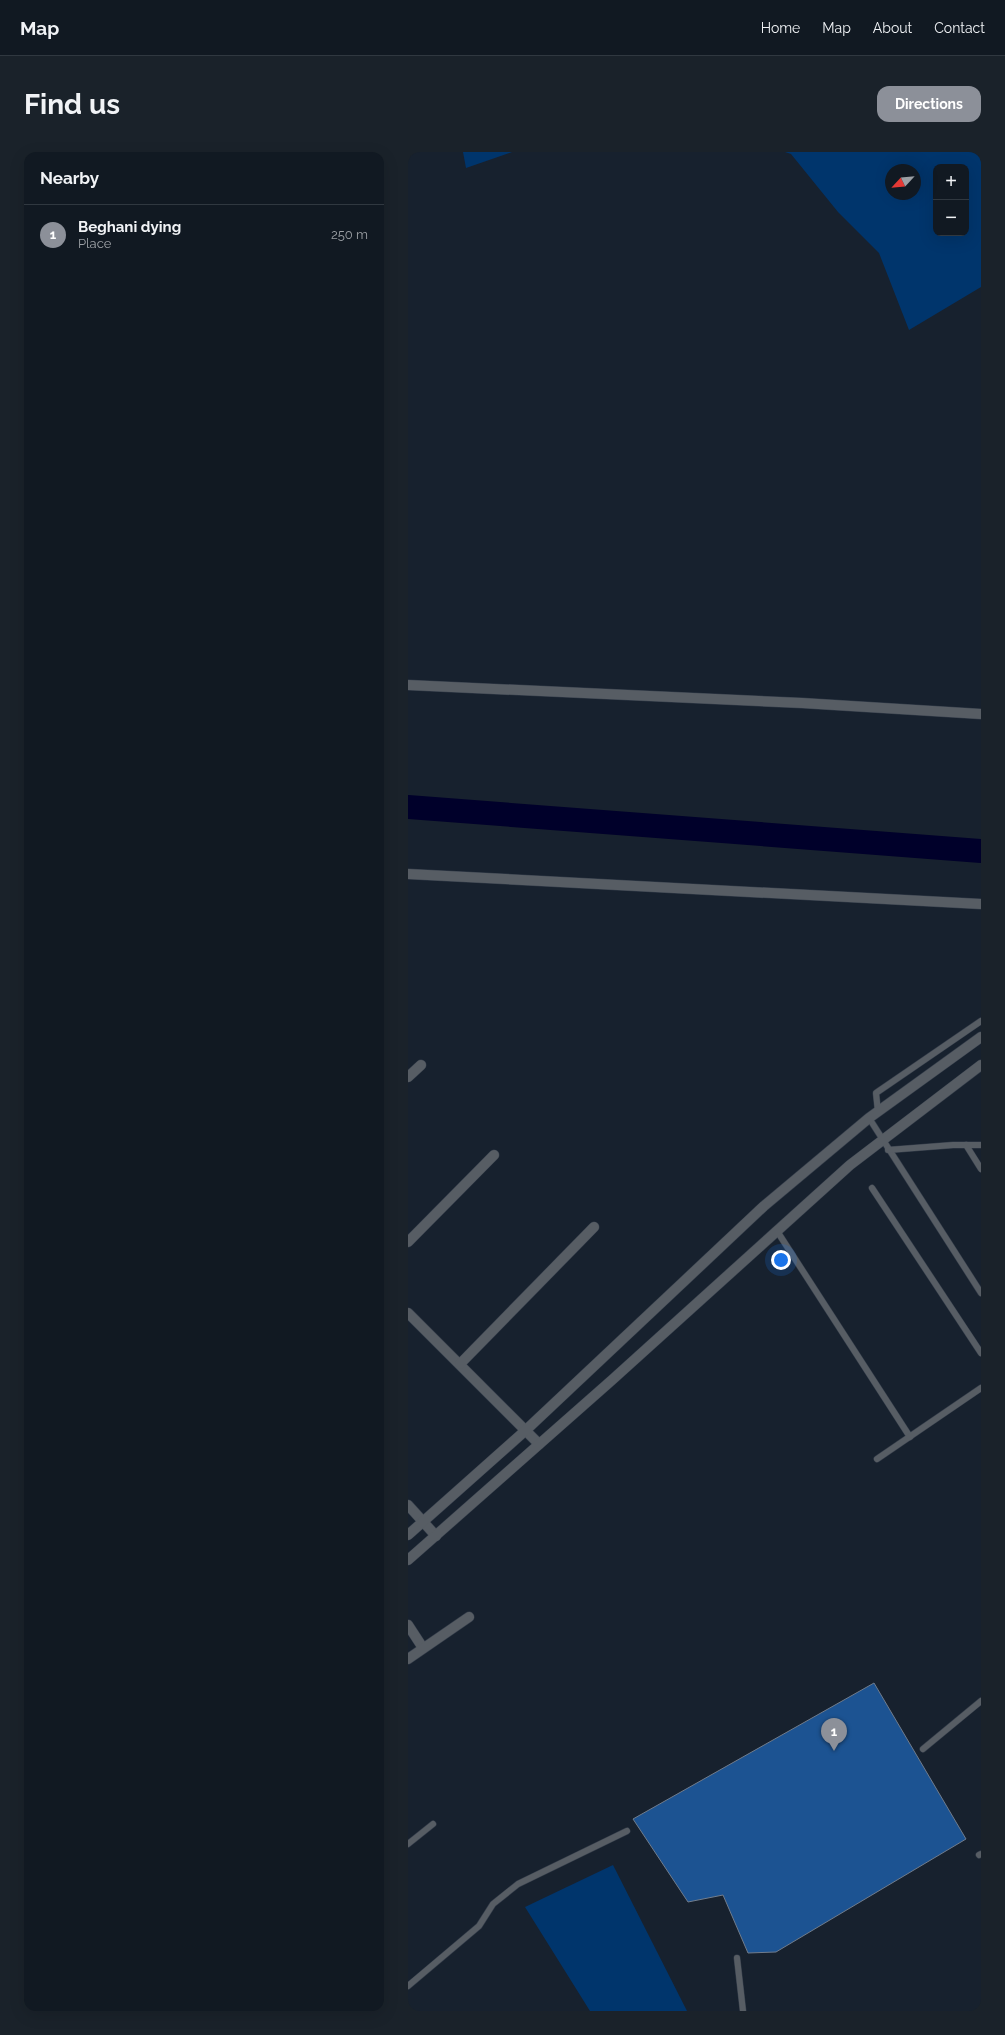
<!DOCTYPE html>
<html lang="en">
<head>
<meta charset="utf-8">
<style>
	body { margin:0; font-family:Raleway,sans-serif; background:#1a222a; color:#f1f3f6 }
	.controls { position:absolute; right:12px; top:12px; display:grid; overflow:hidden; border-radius:8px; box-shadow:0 4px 16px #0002 }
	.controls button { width:36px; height:36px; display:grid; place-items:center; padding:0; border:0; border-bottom:1px solid #303840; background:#111922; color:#f1f3f6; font:20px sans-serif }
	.compass { position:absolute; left:477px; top:12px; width:36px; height:36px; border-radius:50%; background:#111922; box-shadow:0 4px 16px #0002; rotate:244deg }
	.you { position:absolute; left:373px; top:1108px; width:14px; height:14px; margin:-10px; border:3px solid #fff; border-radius:50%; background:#1a73e8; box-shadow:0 0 0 6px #1a73e833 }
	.badge { display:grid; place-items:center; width:26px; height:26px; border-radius:50%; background:#8c9099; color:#fff; font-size:13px; font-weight:700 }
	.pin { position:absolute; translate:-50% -33px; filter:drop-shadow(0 1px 2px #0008) }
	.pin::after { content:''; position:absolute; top:21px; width:14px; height:12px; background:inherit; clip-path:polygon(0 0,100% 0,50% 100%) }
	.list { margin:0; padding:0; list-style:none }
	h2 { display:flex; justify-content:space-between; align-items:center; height:52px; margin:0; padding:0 16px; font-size:17px }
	h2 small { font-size:13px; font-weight:400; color:#9ca0a5 }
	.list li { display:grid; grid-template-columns:26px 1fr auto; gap:12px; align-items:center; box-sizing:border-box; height:60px; padding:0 16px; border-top:1px solid #303840 }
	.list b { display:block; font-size:15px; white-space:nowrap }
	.list p { margin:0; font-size:13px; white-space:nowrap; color:#9ca0a5 }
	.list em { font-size:13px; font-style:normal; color:#9ca0a5 }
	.map { position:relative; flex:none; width:573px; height:1859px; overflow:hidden; border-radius:12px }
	header { display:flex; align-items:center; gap:24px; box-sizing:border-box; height:56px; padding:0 20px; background:#111922; border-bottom:1px solid #303840 }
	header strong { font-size:19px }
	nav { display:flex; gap:22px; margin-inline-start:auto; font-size:14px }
	.intro { display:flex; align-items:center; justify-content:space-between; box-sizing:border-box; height:96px; padding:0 24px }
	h1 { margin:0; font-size:28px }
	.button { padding:10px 18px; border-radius:12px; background:#8c9099; color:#fff; font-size:14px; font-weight:700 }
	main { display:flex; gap:24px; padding:0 24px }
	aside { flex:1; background:#111922; border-radius:12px; box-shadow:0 4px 16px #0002 }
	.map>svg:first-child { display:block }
</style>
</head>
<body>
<header>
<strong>Map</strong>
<nav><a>Home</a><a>Map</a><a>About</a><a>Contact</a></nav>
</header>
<div class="intro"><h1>Find us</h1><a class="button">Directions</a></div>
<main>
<aside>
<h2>Nearby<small></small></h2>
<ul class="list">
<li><span class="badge">1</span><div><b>Beghani dying</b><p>Place</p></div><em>250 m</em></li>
</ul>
</aside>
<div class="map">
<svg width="573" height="1859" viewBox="0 0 573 1859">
	<rect width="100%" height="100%" fill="#17212e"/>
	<g fill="#00356c" fill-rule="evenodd">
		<path d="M 55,0 L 104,0 L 58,16 Z"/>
		<path d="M 377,0 L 573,0 L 573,135 L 501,178 L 471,101 L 430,60 L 383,2 ZM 528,15 L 558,15 L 558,81 L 528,81 ZM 483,18 L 507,18 L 507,42 L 483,42 Z"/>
		<path d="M 205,1713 L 279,1859 L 182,1859 L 117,1755 Z"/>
	</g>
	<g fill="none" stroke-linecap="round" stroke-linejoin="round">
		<path stroke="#00002a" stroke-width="24" d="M 0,655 L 573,699"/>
	</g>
	<path fill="#1c5392" stroke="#707c8c" d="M 466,1531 L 558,1687 L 368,1800 L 340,1801 L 315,1743 L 280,1750 L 225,1667 Z"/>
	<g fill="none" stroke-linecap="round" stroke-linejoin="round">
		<g stroke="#343d4a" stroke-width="7">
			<g id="service">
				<path d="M 470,960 L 468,941 L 573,869"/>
				<path d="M 461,966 L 573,1141"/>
				<path d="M 558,993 L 573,1017"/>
				<path d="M 480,998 L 545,993 L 573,993"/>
				<path d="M 464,1036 L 573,1201"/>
				<path d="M 369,1079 L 502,1285"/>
				<path d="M 469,1307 L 573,1236"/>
				<path d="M 515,1597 L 573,1549"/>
				<path d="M 0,1692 L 25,1672"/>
				<path d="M 571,1703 L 573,1702"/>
				<path d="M 329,1806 L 335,1859"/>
				<path d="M 0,1834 L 71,1774 L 85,1752 L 110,1732 L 219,1679"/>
			</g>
		</g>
		<g stroke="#343d4a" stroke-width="11">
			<g id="minor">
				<path d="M 0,925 L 13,913"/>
				<path d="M 0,1090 L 86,1003"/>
				<path d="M 0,1161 L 131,1292"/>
				<path d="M 52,1212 L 186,1075"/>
				<path d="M 0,1353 L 28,1384"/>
				<path d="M 0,1473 L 15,1496"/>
				<path d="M 0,1507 L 61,1465"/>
			</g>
		</g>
		<g stroke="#343d4a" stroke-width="11">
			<g id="tertiary">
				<path d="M 0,533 L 394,551 L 573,562"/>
				<path d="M 0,722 L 573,752"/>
				<path d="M 0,1383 L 118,1278 L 356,1054 L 461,966 L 573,885"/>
				<path d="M 0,1408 L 204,1228 L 442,1013 L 573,913"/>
			</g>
		</g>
		<use href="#service" stroke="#575d64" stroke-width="6"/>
		<use href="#minor" stroke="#575d64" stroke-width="10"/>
		<use href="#tertiary" stroke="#575d64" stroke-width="10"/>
	</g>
</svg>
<div class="controls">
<button>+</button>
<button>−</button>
</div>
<svg class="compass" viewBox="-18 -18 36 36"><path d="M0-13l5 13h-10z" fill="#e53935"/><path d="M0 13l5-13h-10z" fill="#9ca0a5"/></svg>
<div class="you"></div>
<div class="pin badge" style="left:426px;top:1599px">1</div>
</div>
</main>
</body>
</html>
